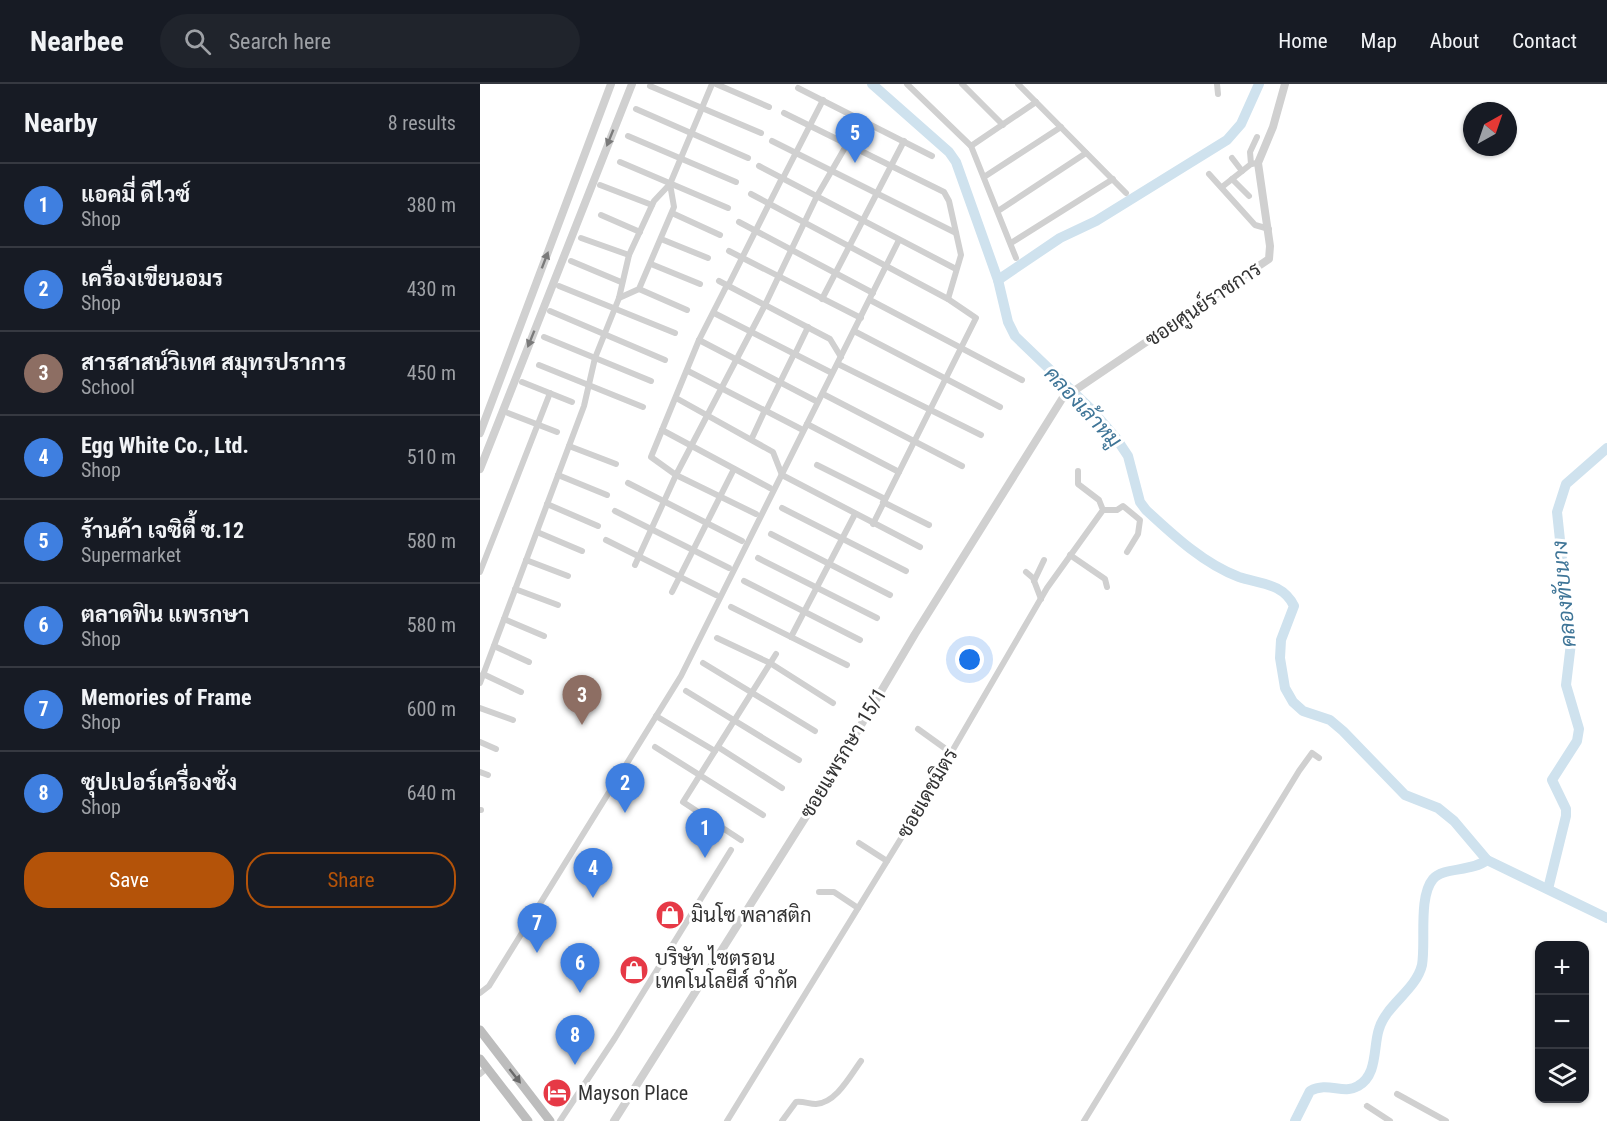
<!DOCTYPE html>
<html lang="en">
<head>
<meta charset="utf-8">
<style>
	body { margin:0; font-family:"Roboto Condensed",Sarabun,sans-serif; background:#20242c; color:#f1f3f6 }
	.controls { position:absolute; right:18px; bottom:18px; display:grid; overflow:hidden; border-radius:12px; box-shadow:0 2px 4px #0004 }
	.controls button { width:54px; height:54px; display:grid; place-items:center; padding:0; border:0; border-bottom:2px solid #363941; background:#171b24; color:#f1f3f6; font:30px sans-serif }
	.compass { position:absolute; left:983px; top:18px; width:54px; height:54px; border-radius:50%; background:#171b24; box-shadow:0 2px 4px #0004; rotate:40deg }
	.you { position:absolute; left:490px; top:576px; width:21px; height:21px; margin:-15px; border:4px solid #fff; border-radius:50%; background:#1a73e8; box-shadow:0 0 0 9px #1a73e833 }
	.badge { display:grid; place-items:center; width:39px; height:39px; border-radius:50%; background:#b45309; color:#fff; font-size:20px; font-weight:700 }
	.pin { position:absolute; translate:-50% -50px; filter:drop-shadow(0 2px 3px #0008) }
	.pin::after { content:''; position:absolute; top:32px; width:21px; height:18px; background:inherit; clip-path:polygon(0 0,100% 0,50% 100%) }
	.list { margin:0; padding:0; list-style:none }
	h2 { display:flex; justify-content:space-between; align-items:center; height:78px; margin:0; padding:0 24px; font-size:26px }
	h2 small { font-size:20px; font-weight:400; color:#9ea1a6 }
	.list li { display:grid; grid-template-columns:39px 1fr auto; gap:18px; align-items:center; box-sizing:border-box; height:84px; padding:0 24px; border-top:2px solid #363941 }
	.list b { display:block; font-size:22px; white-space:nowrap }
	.list p { margin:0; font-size:20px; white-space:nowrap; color:#9ea1a6 }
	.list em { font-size:20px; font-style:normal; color:#9ea1a6 }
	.actions { display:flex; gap:12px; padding:18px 24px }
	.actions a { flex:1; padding:14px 0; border:2px solid #b45309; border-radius:24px; text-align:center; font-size:21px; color:#b45309 }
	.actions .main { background:#b45309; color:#fff }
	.icon { flex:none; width:33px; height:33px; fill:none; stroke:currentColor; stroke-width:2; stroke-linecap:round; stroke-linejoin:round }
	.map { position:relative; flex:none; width:1127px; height:1037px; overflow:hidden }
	header { display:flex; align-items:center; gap:36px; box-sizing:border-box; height:84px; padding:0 30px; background:#171b24; border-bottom:2px solid #363941 }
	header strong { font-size:28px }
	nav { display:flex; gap:33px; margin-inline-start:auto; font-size:21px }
	.search { width:420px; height:54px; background:#20242c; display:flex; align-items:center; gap:15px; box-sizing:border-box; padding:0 21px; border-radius:33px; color:#9ea1a6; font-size:22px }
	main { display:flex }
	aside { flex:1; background:#171b24 }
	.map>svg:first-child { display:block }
</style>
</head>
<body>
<header>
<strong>Nearbee</strong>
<div class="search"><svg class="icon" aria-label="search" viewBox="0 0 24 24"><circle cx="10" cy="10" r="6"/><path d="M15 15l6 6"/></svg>Search here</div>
<nav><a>Home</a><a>Map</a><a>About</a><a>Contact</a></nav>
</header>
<main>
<aside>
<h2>Nearby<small>8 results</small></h2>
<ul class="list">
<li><span class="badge" style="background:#3f7fe0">1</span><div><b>แอคมี่ ดีไวซ์</b><p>Shop</p></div><em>380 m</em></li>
<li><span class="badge" style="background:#3f7fe0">2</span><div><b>เครื่องเขียนอมร</b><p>Shop</p></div><em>430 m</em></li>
<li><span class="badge" style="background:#8d6e63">3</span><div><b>สารสาสน์วิเทศ สมุทรปราการ</b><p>School</p></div><em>450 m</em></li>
<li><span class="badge" style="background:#3f7fe0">4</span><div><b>Egg White Co., Ltd.</b><p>Shop</p></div><em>510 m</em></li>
<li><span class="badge" style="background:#3f7fe0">5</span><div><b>ร้านค้า เจซิตี้ ซ.12</b><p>Supermarket</p></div><em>580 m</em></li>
<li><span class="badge" style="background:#3f7fe0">6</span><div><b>ตลาดฟิน แพรกษา</b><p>Shop</p></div><em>580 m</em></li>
<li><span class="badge" style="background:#3f7fe0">7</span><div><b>Memories of Frame</b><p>Shop</p></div><em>600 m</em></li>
<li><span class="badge" style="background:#3f7fe0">8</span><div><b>ซุปเปอร์เครื่องชั่ง</b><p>Shop</p></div><em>640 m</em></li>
</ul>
<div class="actions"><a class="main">Save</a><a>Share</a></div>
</aside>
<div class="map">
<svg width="1127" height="1037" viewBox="0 0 1127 1037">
	<rect width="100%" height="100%" fill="#fff"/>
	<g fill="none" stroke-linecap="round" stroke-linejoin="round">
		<g stroke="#cfe2ee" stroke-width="10">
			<path d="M 392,0 L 469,68 L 476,78 L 518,196 L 528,238 L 535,252 L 611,325 L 636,354 L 648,372 L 660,418 L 666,426 C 693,451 724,480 759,493 C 780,500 803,499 814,522 L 801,556 L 800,574 L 805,604 L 813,618 L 823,627 L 850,636 L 863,647 L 925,711 L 958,724 L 974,737 L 1007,776 L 1127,834"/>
			<path d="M 518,196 L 580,154 L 616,137 L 747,56 L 761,40 L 779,0"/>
			<path d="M 1068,805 L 1086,732 L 1086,725 L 1072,696 L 1097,657 L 1099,645 L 1086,601 L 1091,559 L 1077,428 L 1086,400 L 1127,364"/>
			<path d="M 815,1037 L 830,1007 C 848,997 863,1011 878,1002 C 898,991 893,963 899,945 C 906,921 936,906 942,881 C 946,858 938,813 953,795 C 963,783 992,788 1007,776"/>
		</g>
		<g stroke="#d0d0d0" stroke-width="6">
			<path d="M 236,0 L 289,23"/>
			<path d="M 427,0 L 491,62 L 536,174"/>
			<path d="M 482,0 L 523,41"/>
			<path d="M 538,0 L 646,109"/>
			<path d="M 737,0 L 738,10"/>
			<path d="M 170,2 L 281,49"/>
			<path d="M 318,4 L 452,72"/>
			<path d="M 156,25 L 268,74"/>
			<path d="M 304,29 L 464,108 L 469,117 L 481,171 L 468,215"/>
			<path d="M 148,52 L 256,98"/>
			<path d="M 292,57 L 476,149"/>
			<path d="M 491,62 L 556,18"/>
			<path d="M 752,74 L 762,87"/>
			<path d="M 140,78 L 248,124"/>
			<path d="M 771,80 L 770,68 L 777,53"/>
			<path d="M 279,82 L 476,185"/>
			<path d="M 729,90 L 775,141 L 789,145"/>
			<path d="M 504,93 L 581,43"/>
			<path d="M 303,94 L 343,16"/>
			<path d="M 752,95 L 769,112"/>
			<path d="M 120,101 L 172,121"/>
			<path d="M 742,103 L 771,80 L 778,79"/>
			<path d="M 271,110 L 468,215 L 496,234 L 393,440"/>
			<path d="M 518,127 L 606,69"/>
			<path d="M 192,129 L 240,151"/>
			<path d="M 121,131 L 160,148"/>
			<path d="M 259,138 L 393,209"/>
			<path d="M 101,154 L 149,171"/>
			<path d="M 181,155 L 228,174"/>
			<path d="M 531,159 L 633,95"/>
			<path d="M 249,167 L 381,234"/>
			<path d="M 91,177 L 141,198"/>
			<path d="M 171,180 L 220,200"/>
			<path d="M 239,197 L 350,255 L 361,273"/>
			<path d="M 247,201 L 219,256 L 171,373 L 196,391 L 276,430"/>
			<path d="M 79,202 L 195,249"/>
			<path d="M 248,202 L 302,94"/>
			<path d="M 159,205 L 207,226"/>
			<path d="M 139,214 L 159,205 L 194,123 L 190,100"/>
			<path d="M 342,215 L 424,57"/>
			<path d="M 390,216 L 542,296"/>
			<path d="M 70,227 L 185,276"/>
			<path d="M 234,229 L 350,288"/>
			<path d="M 374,247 L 520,323"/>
			<path d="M 64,253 L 171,297"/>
			<path d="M 219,256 L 336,317"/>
			<path d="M 315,270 L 328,243"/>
			<path d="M 358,280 L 501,351"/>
			<path d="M 59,281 L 163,323"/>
			<path d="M 208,287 L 321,345"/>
			<path d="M 42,298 L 92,318"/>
			<path d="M 343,310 L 482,382"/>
			<path d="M 196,314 L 293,368 L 302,391 L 440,463"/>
			<path d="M 286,327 L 314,270"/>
			<path d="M 28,329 L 77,348"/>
			<path d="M 327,340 L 419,388"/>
			<path d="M 182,346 L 290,404"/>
			<path d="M 272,354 L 285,326"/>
			<path d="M 89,362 L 136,380"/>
			<path d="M 337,381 L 405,415"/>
			<path d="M 78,391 L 127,411"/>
			<path d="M 148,399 L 262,457"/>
			<path d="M 403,418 L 449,441"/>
			<path d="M 67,420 L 118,442"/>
			<path d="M 302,424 L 426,487"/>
			<path d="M 623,426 L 637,426 L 643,422 L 660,436 L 658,450 L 647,468"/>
			<path d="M 135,427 L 249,484"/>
			<path d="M 57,448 L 102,467"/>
			<path d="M 291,450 L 410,511"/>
			<path d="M 126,456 L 236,511"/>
			<path d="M 590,471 L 625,495 L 627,503"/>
			<path d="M 278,474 L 397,534"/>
			<path d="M 46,476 L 88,492"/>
			<path d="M 155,481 L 196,391 L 285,221 L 337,112 L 381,36"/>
			<path d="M 0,488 L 70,309"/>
			<path d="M 546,488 L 553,494 L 561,515"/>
			<path d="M 264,497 L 380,556"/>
			<path d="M 554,497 L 564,476"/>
			<path d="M 35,505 L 78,521"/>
			<path d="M 192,508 L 254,385"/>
			<path d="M 251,523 L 367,581"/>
			<path d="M 24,535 L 64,552"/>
			<path d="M 311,553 L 375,430"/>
			<path d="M 237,554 L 290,579 L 353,619"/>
			<path d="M 14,562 L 49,578"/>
			<path d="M 223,579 L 335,647"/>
			<path d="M 3,590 L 41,608"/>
			<path d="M 0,599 L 104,322 L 115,274 L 139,214 L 149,171 L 174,117 L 190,100 L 232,0"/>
			<path d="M 206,607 L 319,676"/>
			<path d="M 0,624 L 33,636"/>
			<path d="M 176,632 L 235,667"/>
			<path d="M 438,645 L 470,668"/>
			<path d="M 0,658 L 16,665"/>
			<path d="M 175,663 L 283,731"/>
			<path d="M 238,663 L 302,704"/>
			<path d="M 0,688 L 8,691"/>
			<path d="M 0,726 L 1,726"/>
			<path d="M 261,756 L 203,718 L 296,570"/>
			<path d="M 379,759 L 407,777"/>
			<path d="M 339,808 L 354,808 L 378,824"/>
			<path d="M 0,909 L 9,902 L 201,592 L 419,156"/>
			<path d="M 0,990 L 7,984"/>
			<path d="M 917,1010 L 966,1037"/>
			<path d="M 887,1022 L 910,1037"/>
			<path d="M 80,1037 L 135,954 L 251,766"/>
			<path d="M 247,1037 L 428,743 L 567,504 L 623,426 L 619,416 L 598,400 L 598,387"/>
			<path d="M 302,1037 L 316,1018 C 323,1017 329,1020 336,1020 C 356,1019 370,992 381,977"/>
			<path d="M 604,1037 L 819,687 L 832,669 L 839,674"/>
		</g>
		<g stroke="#d0d0d0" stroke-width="8">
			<path d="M 0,349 L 131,0"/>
			<path d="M 0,385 L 152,0"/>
			<path d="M 134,1037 L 342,707 L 435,550 L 582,315 L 789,175 L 790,162 L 778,79 L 793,43 L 805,0"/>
		</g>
		<g stroke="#bdbdbd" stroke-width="9">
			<path d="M 0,946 L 70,1037"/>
			<path d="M 0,975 L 48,1037"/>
		</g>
	</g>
	<defs><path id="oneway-solid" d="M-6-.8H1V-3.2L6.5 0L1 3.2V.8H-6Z" transform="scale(1.5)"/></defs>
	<g fill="#7a7a7a">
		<use href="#oneway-solid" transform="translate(130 54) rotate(112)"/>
		<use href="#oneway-solid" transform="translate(65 176) rotate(-69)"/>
		<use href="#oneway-solid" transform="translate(51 255) rotate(112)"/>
	</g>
	<use fill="#6a6a6a" href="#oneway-solid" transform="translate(35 992) rotate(52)"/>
	<defs>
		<g id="shop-disc" transform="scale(1.5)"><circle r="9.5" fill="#e63946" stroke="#fff"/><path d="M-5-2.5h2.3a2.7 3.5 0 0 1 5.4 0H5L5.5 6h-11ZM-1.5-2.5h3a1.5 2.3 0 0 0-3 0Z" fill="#fff"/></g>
		<g id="hotel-disc" transform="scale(1.5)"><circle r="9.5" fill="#e63946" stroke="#fff"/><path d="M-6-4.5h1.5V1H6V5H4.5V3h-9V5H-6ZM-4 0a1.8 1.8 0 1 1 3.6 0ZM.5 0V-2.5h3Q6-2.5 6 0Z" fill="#fff"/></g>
	</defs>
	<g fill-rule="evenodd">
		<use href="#shop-disc" x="190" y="831"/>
		<use href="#shop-disc" x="154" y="886"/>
		<use href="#hotel-disc" x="77" y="1009"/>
	</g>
	<g text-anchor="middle" stroke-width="6" stroke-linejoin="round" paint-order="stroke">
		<g font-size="20" fill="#333" stroke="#fff">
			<text transform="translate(723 220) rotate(-34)" y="7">ซอยศูนย์ราชการ</text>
			<text transform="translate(363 669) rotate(-59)" y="7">ซอยแพรกษา 15/1</text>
			<text transform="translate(447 709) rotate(-60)" y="7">ซอยเดชมิตร</text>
		</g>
		<g font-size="20" fill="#333" stroke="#fff" text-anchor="start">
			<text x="211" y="838">มินโซ พลาสติก</text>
			<text x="175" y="881">บริษัท ไซตรอน<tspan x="175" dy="23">เทคโนโลยีส์ จำกัด</tspan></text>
			<text x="98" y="1016">Mayson Place</text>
		</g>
		<g font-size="21" font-style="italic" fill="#3f7597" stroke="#fff">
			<text transform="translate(603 323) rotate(47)" y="7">คลองเล้าหมู</text>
			<text transform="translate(1084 510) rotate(-95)" y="7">คลองทับนาง</text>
		</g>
	</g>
</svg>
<div class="controls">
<button>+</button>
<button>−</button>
<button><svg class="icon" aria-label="layers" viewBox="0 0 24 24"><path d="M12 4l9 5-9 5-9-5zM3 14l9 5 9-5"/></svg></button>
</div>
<svg class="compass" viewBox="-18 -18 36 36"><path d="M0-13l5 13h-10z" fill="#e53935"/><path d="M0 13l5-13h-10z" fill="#9ea1a6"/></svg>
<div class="you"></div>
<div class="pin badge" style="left:225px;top:774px;background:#3f7fe0">1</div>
<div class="pin badge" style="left:145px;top:729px;background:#3f7fe0">2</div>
<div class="pin badge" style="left:102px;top:641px;background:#8d6e63">3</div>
<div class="pin badge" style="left:113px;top:814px;background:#3f7fe0">4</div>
<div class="pin badge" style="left:375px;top:79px;background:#3f7fe0">5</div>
<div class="pin badge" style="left:100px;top:909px;background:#3f7fe0">6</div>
<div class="pin badge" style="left:57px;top:869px;background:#3f7fe0">7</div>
<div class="pin badge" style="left:95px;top:981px;background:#3f7fe0">8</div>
</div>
</main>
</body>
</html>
